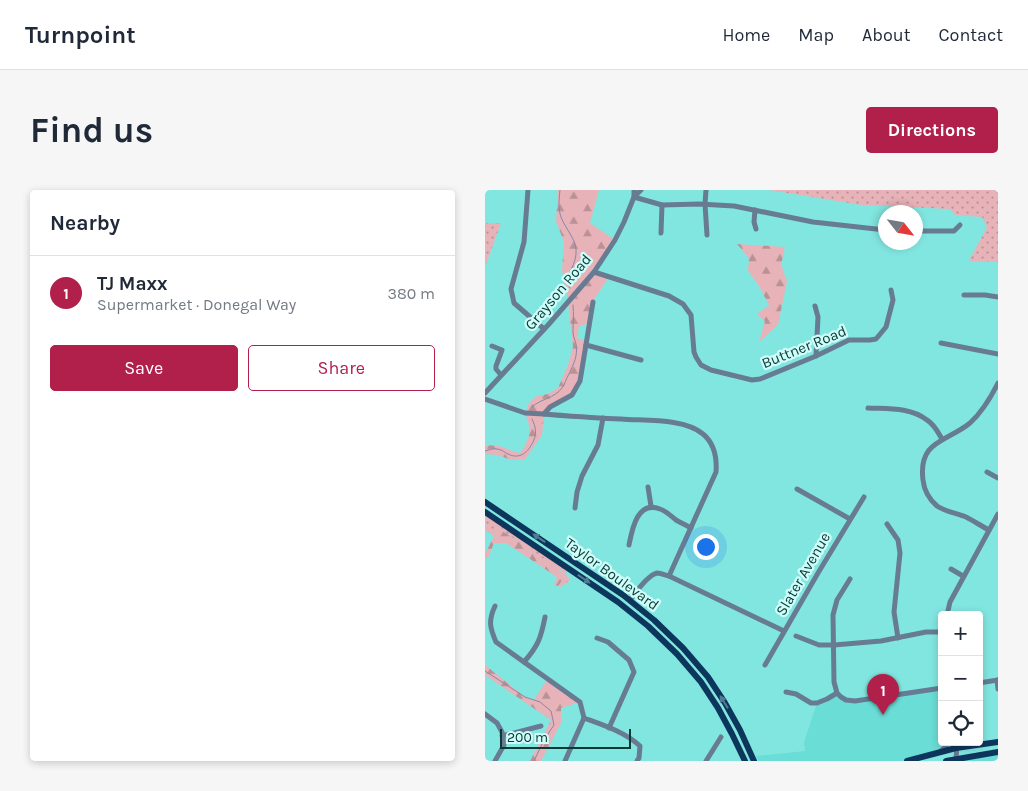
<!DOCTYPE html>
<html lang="en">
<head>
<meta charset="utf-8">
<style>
	body { margin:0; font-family:Karla,sans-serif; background:#f6f6f7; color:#1f2937 }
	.controls { position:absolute; right:15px; bottom:15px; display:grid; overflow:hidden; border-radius:5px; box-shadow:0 2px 8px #0003 }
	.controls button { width:45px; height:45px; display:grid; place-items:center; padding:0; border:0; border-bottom:1px solid #e0e1e3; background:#fff; color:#1f2937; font:25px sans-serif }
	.compass { position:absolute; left:393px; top:15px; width:45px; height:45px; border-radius:50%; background:#fff; box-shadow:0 2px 8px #0003; rotate:121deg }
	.scale { position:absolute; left:15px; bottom:12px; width:131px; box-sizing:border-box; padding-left:5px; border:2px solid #0b3936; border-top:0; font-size:14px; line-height:18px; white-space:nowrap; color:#0b3936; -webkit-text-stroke:4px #cffefa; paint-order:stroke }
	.you { position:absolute; left:220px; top:356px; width:18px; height:18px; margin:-12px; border:4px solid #fff; border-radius:50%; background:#1a73e8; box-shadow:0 0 0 8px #1a73e833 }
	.badge { display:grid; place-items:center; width:32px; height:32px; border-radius:50%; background:#b11f4b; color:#fff; font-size:16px; font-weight:700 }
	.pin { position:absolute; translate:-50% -41px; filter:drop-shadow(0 1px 2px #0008) }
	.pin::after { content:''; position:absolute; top:26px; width:18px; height:15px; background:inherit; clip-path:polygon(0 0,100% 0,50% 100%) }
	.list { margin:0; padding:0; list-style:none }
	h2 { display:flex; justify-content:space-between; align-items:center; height:65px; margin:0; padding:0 20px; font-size:21px }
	h2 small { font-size:16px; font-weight:400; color:#747a83 }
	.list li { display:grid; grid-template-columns:32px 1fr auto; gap:15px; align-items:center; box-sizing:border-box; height:75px; padding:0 20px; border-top:1px solid #e0e1e3 }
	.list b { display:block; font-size:19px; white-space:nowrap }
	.list p { margin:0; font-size:16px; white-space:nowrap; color:#747a83 }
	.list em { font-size:16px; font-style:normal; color:#747a83 }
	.actions { display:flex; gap:10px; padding:15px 20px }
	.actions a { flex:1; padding:11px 0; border:1px solid #b11f4b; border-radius:5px; text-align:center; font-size:18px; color:#b11f4b }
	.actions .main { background:#b11f4b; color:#fff }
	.icon { flex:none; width:28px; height:28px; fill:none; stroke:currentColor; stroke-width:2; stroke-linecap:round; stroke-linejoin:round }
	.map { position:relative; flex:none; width:513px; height:571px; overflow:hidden; border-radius:5px }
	header { display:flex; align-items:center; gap:30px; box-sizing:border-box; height:70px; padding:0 25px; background:#fff; border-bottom:1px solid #e0e1e3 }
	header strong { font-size:24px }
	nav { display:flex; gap:28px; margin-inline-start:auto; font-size:18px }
	.intro { display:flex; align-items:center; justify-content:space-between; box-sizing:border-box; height:120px; padding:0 30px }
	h1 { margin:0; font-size:35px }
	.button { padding:12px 22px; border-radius:5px; background:#b11f4b; color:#fff; font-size:18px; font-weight:700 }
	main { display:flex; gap:30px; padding:0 30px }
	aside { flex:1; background:#fff; border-radius:5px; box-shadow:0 2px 8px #0003 }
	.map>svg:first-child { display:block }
</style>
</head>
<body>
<header>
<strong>Turnpoint</strong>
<nav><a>Home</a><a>Map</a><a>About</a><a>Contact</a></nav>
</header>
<div class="intro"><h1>Find us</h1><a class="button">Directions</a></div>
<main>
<aside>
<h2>Nearby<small></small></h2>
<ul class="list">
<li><span class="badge">1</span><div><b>TJ Maxx</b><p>Supermarket · Donegal Way</p></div><em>380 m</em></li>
</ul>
<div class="actions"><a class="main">Save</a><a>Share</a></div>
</aside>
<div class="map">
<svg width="513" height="571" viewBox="0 0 513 571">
	<defs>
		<pattern id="green-dots" width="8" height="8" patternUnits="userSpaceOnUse" patternTransform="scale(1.25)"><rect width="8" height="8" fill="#e7b2b8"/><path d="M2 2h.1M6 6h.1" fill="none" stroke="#b99296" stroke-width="1.8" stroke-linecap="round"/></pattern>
		<pattern id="forest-firs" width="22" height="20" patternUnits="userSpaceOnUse" patternTransform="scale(1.25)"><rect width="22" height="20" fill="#e7b2b8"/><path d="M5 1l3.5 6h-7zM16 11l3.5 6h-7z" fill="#b99296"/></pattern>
	</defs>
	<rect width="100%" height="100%" fill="#82e6e0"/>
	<g fill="#6addd6">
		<path d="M 457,498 L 457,552 L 464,552 L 454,562 L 422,571 L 274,571 L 271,566 L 320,561 L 319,552 L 332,513 L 352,503 L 361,510 Z"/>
		<path d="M 513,562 L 513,571 L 462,571 Z"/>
	</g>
	<g fill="url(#green-dots)">
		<path d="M 284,0 L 513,0 L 513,72 L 484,71 L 502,37 L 497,27 L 470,25 L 465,19 L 377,15 Z"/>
		<path d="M 0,33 L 16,33 L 0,77 Z"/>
		<path d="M 0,322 L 82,378 L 81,384 L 85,390 L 76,397 L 73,396 L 79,388 L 77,381 L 62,371 L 41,359 L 36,353 L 14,339 L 10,342 L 9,346 L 0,340 Z"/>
	</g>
	<g fill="url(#forest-firs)">
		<path d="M 73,0 L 114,0 L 105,33 L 130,50 L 109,82 L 124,87 L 108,111 L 105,133 L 94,136 L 92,148 L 102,152 L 95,191 L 87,205 L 59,224 L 57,245 L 40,269 L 26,270 L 13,265 L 0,264 L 0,256 C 18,254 20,260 35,263 C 46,248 47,240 40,223 L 44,213 L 52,206 L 63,204 L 73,198 L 83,175 L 88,157 L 83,112 L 77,80 L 79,52 L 71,31 Z"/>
		<path d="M 252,54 L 300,57 L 296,75 L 302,91 L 293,135 L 274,152 L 280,131 L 272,124 L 284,115 L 274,96 L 263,81 L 264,68 Z"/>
		<path d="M 14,339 L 36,353 L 41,359 L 63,371 L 77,382 L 79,388 L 73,396 L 69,395 L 72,387 L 21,353 L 9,353 L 3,368 L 0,368 L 0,364 L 9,346 L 10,342 Z"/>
		<path d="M 0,475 L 40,507 L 49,510 L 63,488 L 95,512 L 76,518 L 76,533 L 56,571 L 45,571 L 66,530 L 0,485 Z"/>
	</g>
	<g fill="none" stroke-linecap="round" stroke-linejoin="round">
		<g stroke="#8c85a9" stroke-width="1">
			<path d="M 75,0 C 74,9 73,19 76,27 C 80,38 90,48 91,59 C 92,70 86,80 81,89 L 85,98"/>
			<path d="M 47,217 C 55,209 70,208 77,198 C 80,195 81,188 84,184 C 89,173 93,166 91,154 C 90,150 88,146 88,142 C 88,133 89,124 88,115"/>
			<path d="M 0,261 C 4,260 8,258 12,259 C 16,259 19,262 23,264 C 35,270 43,262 48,252 C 52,244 51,237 47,229"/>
			<path d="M 0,481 L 40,507 L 55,512 L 66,521 L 69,535 L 59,550 L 49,571"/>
		</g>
		<g stroke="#677c93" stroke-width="5">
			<path d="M 43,0 L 39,52 L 26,99 L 29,113 L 59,139"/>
			<path d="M 149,0 L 149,7 L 156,0"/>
			<path d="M 221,0 L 220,14 L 222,45"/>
			<path d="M 270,20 L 269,32 L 271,39"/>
			<path d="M 430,41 L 469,41 L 475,35"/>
			<path d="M 176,43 L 177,15"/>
			<path d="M 109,82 L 184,106 L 198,114 L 206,125 L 209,162 L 211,167 L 216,175 L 226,180 L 267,190 L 275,189 L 331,166 L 364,150 L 385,150 L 391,149 L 401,137 L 408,110 L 406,100"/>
			<path d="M 479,105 L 500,105 L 513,107"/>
			<path d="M 330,116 L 333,127 L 331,166"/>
			<path d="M 456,153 L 513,164"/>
			<path d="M 101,155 L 156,170"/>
			<path d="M 7,156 L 17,160 L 11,176 L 11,179 L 16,185"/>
			<path d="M 0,203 L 64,134 L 109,82 L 130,50 L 139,32 L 149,7 L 177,15 L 214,14 L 249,16 L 328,32 L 400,40"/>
			<path d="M 0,209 L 40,223 L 59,224 L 65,217 L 87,205 L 95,191 L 108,112"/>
			<path d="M 383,218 C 403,219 425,217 442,230 C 449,234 453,242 457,249"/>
			<path d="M 59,224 C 85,226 110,228 136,229 C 160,231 199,228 218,244 C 230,254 232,268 231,282 L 184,386"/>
			<path d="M 502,282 L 513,288"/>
			<path d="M 163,297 L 166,316"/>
			<path d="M 312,299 L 365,329"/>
			<path d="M 90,318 L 92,302 L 97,286 L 113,255 L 118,228"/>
			<path d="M 402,334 L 413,350 L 415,363 L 409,422 L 413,448"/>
			<path d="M 504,340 C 496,336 489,331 481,327 C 471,323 461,322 452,316 C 444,309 439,300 438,290 C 433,250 462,252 485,233 C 497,222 506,207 513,193"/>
			<path d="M 144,355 C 147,340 152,310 175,319 C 181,321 186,326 191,330 C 196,333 201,335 206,338"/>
			<path d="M 466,379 L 478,386"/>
			<path d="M 365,389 L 352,410 L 348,425 L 349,492 L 352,503 L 356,507 L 361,510 L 370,511 L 457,498"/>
			<path d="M 145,410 C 150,403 163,385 172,383 C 176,383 180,385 184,386 L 299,441"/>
			<path d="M 10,416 C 3,431 5,438 11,452 L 95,512 L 99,528"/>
			<path d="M 462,425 L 465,412 L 513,324"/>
			<path d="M 311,446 L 334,455 L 349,455 L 396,451 L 441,442 L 457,442"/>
			<path d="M 112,448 L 123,452 L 144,470 L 149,482 L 124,538"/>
			<path d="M 39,472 C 53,456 56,448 60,427"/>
			<path d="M 280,475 L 333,383 L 379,307"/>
			<path d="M 512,490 L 513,499"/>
			<path d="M 494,493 L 513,490"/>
			<path d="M 301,502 L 311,504 L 326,513 L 332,513 L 342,509 L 352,503"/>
			<path d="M 0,524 L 12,533 L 17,542 L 19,555 L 10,571"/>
			<path d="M 17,546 L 56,536"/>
			<path d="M 456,561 L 461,556 L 464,552"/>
			<path d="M 80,571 L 99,528 C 118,535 140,542 155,556 L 154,568 L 152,571"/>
			<path d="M 221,571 L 236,547"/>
			<path d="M 471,571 L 472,552"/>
		</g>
		<g stroke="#0d365c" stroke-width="6">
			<path d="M 0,312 L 138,405 L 169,430 L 198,458 L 223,487 L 240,513 L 255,540 L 269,571"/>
			<path d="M 0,322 L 133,412 L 163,436 L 192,464 L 216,492 L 233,518 L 247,544 L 260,571"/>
			<path d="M 422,571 L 471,558 L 513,552"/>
			<path d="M 461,571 L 513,562"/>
		</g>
	</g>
	<defs><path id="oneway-solid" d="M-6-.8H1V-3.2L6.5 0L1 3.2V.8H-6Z" transform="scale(1.25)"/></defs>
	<g fill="#517c93">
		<use href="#oneway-solid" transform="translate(54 348) rotate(-146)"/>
		<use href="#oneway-solid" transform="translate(99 389) rotate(34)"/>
		<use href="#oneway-solid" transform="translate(239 512) rotate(-122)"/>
	</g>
	<g text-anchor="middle" stroke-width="4.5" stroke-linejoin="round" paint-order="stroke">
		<g font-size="15" fill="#0b3936" stroke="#cffefa">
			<text transform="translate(73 102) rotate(-50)" y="5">Grayson Road</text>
			<text transform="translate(319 157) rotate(-22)" y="5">Buttner Road</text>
			<text transform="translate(127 384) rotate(36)" y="5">Taylor Boulevard</text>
			<text transform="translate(318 384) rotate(-60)" y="5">Slater Avenue</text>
		</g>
	</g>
</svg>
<div class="controls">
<button>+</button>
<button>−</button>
<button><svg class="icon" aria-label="locate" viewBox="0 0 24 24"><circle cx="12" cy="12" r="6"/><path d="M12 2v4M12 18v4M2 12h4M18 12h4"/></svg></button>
</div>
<svg class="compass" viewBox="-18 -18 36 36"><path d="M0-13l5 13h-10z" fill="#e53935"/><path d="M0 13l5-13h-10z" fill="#747a83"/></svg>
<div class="scale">200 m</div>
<div class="you"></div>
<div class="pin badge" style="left:398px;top:525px">1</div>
</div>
</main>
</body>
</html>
